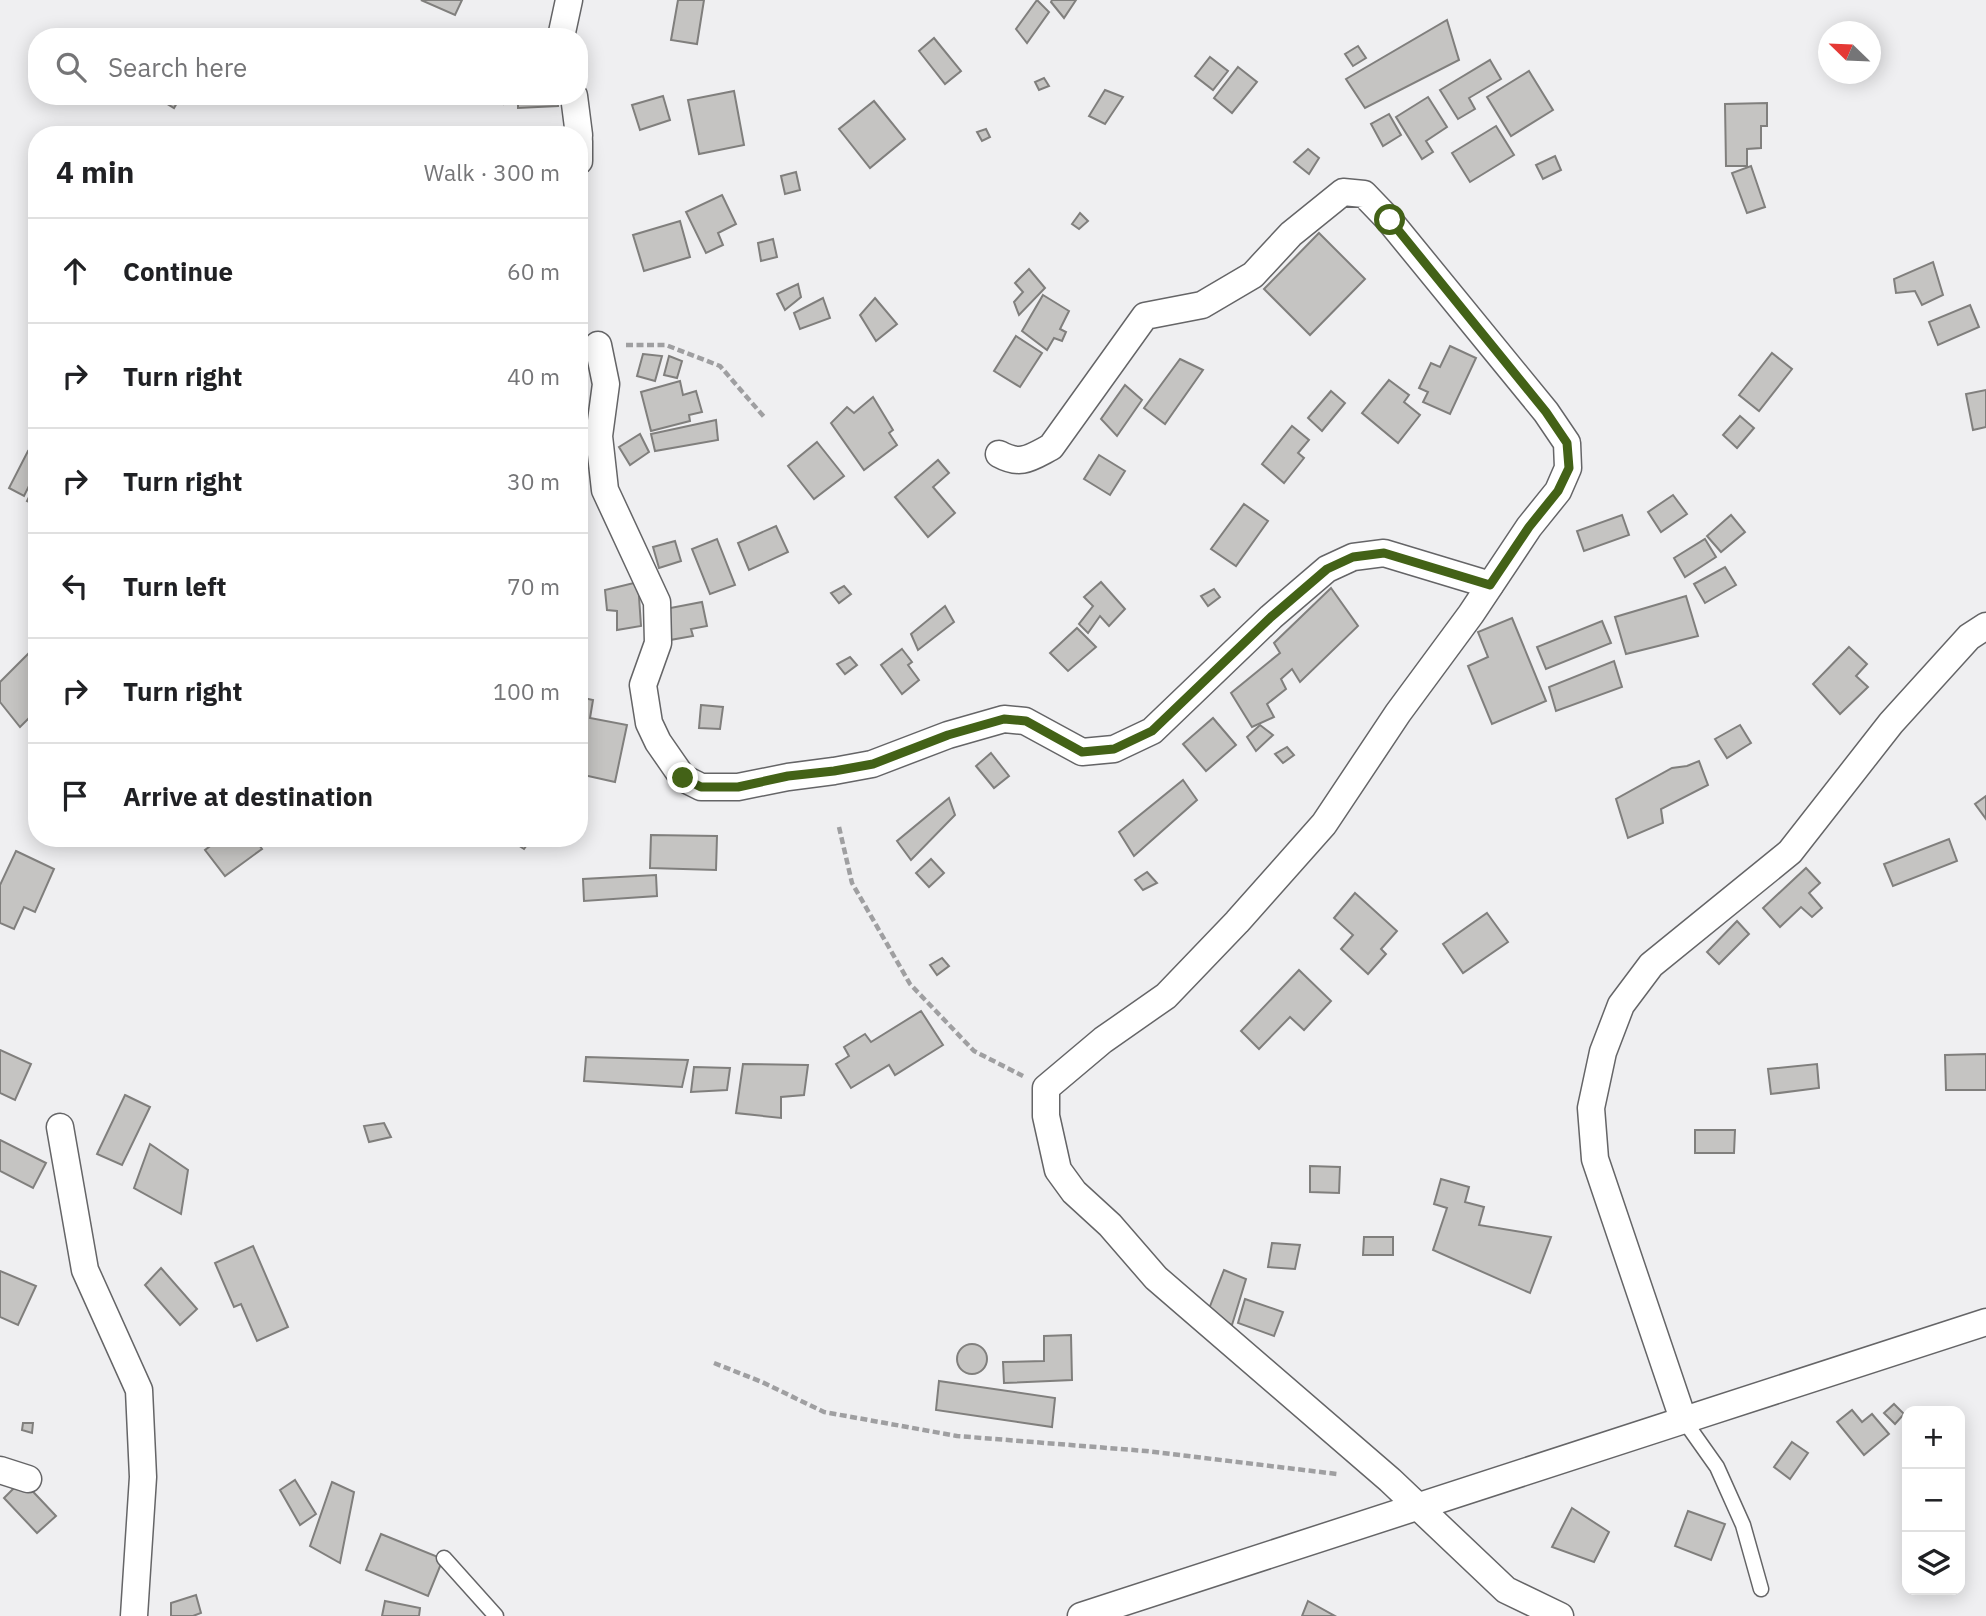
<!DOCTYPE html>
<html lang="en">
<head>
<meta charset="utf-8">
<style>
	body { margin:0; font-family:"IBM Plex Sans",sans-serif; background:#f6f6f6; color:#202124 }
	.controls { position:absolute; right:21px; bottom:21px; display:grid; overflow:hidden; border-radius:14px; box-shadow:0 4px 18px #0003 }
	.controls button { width:63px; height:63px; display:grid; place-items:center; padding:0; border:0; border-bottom:2px solid #e0e0e0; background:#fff; color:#202124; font:35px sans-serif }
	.compass { position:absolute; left:1818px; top:21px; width:63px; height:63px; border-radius:50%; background:#fff; box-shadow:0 4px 18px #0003; rotate:293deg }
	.stop { position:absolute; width:21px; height:21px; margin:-16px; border:5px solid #436217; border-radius:50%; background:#fff }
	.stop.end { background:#436217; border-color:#fff; box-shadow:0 2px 7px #0008 }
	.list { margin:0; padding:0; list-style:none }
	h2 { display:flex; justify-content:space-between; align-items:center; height:91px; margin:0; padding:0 28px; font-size:30px }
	h2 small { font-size:23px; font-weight:400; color:#757577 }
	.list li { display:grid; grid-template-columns:46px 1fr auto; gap:21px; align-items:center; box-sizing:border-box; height:105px; padding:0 28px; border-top:2px solid #e0e0e0 }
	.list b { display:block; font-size:26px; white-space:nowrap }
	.list em { font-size:23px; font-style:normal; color:#757577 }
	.icon { flex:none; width:38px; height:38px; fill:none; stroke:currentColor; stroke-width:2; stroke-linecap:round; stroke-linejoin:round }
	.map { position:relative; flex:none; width:1986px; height:1616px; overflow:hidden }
	.search { position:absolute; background:#fff; box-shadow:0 4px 18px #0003; left:28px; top:28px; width:560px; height:77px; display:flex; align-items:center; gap:18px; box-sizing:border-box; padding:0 24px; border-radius:28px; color:#757577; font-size:26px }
	.panel { position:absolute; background:#fff; box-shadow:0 4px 18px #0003; left:28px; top:126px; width:560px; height:721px; border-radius:28px }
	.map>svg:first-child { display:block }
</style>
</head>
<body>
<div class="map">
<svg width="1986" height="1616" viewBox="0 0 1986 1616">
	<rect width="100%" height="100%" fill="#efeff1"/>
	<g fill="#c5c4c2" stroke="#807f7d" stroke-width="2">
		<path d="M 421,0 L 462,0 L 455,15 Z"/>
		<path d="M 678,0 L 704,0 L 697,44 L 671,40 Z"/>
		<path d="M 1037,0 L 1049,12 L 1027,43 L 1016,29 Z"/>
		<path d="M 1052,0 L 1076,0 L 1064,18 L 1051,2 Z"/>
		<path d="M 1447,20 L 1459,60 L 1365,108 L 1346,79 Z"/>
		<path d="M 934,38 L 961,71 L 945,84 L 919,51 Z"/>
		<path d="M 1358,46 L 1366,58 L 1353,66 L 1345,54 Z"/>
		<path d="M 1210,57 L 1228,71 L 1213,90 L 1195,76 Z"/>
		<path d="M 1490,60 L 1501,79 L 1469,98 L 1475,109 L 1458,119 L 1440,90 Z"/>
		<path d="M 1238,67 L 1257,82 L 1232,113 L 1214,98 Z"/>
		<path d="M 1529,71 L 1553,110 L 1511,136 L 1487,97 Z"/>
		<path d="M 1044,78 L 1049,86 L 1039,90 L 1035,82 Z"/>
		<path d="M 1105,90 L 1123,97 L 1105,124 L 1089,116 Z"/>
		<path d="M 734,91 L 744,145 L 699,154 L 688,100 Z"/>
		<path d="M 161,96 L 181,96 L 174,108 L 159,99 Z"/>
		<path d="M 469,96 L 505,96 L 503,104 Z"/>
		<path d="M 518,96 L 558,96 L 558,106 L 518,108 Z"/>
		<path d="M 663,96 L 670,120 L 640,130 L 632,105 Z"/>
		<path d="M 1428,97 L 1447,127 L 1426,141 L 1433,152 L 1422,159 L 1396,117 Z"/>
		<path d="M 874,101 L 905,139 L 870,168 L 839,129 Z"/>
		<path d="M 1767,103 L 1767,126 L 1761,126 L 1761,148 L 1747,149 L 1747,166 L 1726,166 L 1725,104 Z"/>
		<path d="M 1389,114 L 1401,135 L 1383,146 L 1371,124 Z"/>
		<path d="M 1496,126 L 1514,155 L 1470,182 L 1452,153 Z"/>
		<path d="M 986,129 L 990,137 L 982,141 L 977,132 Z"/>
		<path d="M 1308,149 L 1319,158 L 1309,174 L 1294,162 Z"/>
		<path d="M 1555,156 L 1561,170 L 1543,179 L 1536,165 Z"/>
		<path d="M 1751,166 L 1765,207 L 1747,213 L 1732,173 Z"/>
		<path d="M 796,172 L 800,190 L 785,194 L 781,176 Z"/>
		<path d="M 722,195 L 736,224 L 718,233 L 723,245 L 706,253 L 686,212 Z"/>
		<path d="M 1080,213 L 1088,221 L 1079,229 L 1072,224 Z"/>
		<path d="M 680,221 L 690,257 L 644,271 L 633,235 Z"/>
		<path d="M 1319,233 L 1365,279 L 1310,335 L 1264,289 Z"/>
		<path d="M 773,239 L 777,257 L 761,261 L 758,243 Z"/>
		<path d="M 1933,262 L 1943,295 L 1922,305 L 1915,291 L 1896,293 L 1894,279 Z"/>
		<path d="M 1029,269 L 1045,288 L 1019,315 L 1014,302 L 1023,292 L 1015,283 Z"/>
		<path d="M 798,284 L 801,297 L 785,310 L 777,294 Z"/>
		<path d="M 1043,295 L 1069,311 L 1060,329 L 1066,332 L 1062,341 L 1054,338 L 1047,350 L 1022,331 Z"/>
		<path d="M 823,298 L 830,318 L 800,329 L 794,313 Z"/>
		<path d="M 875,298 L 897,324 L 876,341 L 860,315 Z"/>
		<path d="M 1970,305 L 1979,327 L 1938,345 L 1929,322 Z"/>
		<path d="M 1016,336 L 1042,353 L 1020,387 L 994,371 Z"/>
		<path d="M 1450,346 L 1476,358 L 1450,414 L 1423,402 L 1428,392 L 1419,388 L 1431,363 L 1440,367 Z"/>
		<path d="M 1772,353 L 1792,369 L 1759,411 L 1739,395 Z"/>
		<path d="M 643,354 L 662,356 L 655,381 L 637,376 Z"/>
		<path d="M 669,356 L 682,361 L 677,378 L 664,375 Z"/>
		<path d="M 1180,359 L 1203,370 L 1165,424 L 1144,408 Z"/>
		<path d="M 1389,380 L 1409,395 L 1404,402 L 1420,415 L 1398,443 L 1362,413 Z"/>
		<path d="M 680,381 L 683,395 L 696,391 L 702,412 L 689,415 L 690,421 L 651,431 L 641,392 Z"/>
		<path d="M 1125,385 L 1142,400 L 1117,436 L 1101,419 Z"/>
		<path d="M 1986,390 L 1986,427 L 1973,430 L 1966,394 Z"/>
		<path d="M 1331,391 L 1345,403 L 1322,431 L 1308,418 Z"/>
		<path d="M 873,397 L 893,430 L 889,433 L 897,445 L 864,470 L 831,423 L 847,407 L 854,413 Z"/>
		<path d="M 1740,416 L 1754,428 L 1737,448 L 1723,435 Z"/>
		<path d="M 716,420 L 718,440 L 655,451 L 651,434 Z"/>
		<path d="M 1292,426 L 1309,440 L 1298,453 L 1304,458 L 1284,483 L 1262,464 Z"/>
		<path d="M 640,434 L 649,452 L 630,465 L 619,447 Z"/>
		<path d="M 817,442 L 844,476 L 814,499 L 788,466 Z"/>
		<path d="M 28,451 L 37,455 L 37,470 L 24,496 L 9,488 Z"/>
		<path d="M 1099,455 L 1125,471 L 1110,495 L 1084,479 Z"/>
		<path d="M 938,460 L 949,473 L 933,487 L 955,513 L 928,537 L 895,497 Z"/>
		<path d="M 36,483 L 37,484 L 37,506 L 27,501 Z"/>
		<path d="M 1673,495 L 1687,514 L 1661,532 L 1648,512 Z"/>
		<path d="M 1244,504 L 1268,521 L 1236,566 L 1211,549 Z"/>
		<path d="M 1622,515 L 1629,535 L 1584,551 L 1577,531 Z"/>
		<path d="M 1731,515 L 1745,532 L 1721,552 L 1707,536 Z"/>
		<path d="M 776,526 L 788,552 L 749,570 L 738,543 Z"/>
		<path d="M 717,539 L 735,585 L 710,594 L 692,549 Z"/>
		<path d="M 1705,539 L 1716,557 L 1685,577 L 1674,558 Z"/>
		<path d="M 675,541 L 681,561 L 659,568 L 653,547 Z"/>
		<path d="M 1725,567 L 1736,585 L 1705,603 L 1694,584 Z"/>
		<path d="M 638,582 L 641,626 L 617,630 L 617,611 L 607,610 L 605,590 Z"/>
		<path d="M 1101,582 L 1125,609 L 1109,626 L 1100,616 L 1088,633 L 1079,624 L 1093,606 L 1084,597 Z"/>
		<path d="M 844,586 L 851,594 L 839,603 L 831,593 Z"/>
		<path d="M 1331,588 L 1358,626 L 1300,682 L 1292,669 L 1281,679 L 1286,689 L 1267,704 L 1274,717 L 1252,727 L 1231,693 L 1280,653 L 1274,643 Z"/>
		<path d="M 1214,589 L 1220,597 L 1208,606 L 1201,596 Z"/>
		<path d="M 1686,596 L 1698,636 L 1626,654 L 1615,617 Z"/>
		<path d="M 702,602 L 707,626 L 691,629 L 693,636 L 670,640 L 665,609 Z"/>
		<path d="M 945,606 L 954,622 L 918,650 L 911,634 Z"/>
		<path d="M 1512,618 L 1546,701 L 1492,724 L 1468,666 L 1488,657 L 1478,632 Z"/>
		<path d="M 1602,621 L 1611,643 L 1546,669 L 1537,647 Z"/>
		<path d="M 1077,628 L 1096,647 L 1068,671 L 1050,653 Z"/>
		<path d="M 37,645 L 37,710 L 20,727 L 0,702 L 0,682 Z"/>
		<path d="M 1849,647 L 1867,664 L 1856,676 L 1868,687 L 1840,714 L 1813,684 Z"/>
		<path d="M 902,649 L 912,662 L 908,665 L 919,680 L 902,694 L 881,665 Z"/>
		<path d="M 850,657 L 857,665 L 845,674 L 837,664 Z"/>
		<path d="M 1614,661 L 1622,687 L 1556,711 L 1549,687 Z"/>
		<path d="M 579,697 L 593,700 L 590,718 L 627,725 L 615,782 L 579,774 Z"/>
		<path d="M 701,705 L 723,707 L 720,729 L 699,728 Z"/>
		<path d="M 1213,718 L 1236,745 L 1206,771 L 1183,744 Z"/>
		<path d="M 1260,725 L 1273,735 L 1256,751 L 1247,737 Z"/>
		<path d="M 1740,725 L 1751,743 L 1727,758 L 1715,739 Z"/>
		<path d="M 1287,747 L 1294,755 L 1283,763 L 1275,754 Z"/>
		<path d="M 991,753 L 1009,776 L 994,788 L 976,766 Z"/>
		<path d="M 1699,761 L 1708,785 L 1661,809 L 1663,823 L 1628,838 L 1616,799 L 1672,768 L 1687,766 Z"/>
		<path d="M 1183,780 L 1197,800 L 1134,856 L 1119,832 Z"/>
		<path d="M 1986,796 L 1986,819 L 1975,804 Z"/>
		<path d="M 949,798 L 955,815 L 911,860 L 897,841 Z"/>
		<path d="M 651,835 L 717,836 L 716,870 L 650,868 Z"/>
		<path d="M 221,838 L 254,838 L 262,849 L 225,876 L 205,850 Z"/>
		<path d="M 507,838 L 532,838 L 524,849 Z"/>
		<path d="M 1949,839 L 1957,861 L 1893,886 L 1884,864 Z"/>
		<path d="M 16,851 L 54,869 L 35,912 L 24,907 L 14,929 L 0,923 L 0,885 Z"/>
		<path d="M 931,859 L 944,873 L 929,887 L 916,873 Z"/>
		<path d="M 1806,868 L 1820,883 L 1809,893 L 1822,908 L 1812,917 L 1801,907 L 1780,927 L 1763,908 Z"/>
		<path d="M 1147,872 L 1157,883 L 1143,890 L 1135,880 Z"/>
		<path d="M 656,875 L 657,896 L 584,901 L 583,879 Z"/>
		<path d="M 1355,893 L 1397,931 L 1381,949 L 1386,954 L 1368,974 L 1341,949 L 1353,935 L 1334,918 Z"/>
		<path d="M 1487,913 L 1508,942 L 1463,973 L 1443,944 Z"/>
		<path d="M 1737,921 L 1749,934 L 1719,964 L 1707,952 Z"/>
		<path d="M 942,958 L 949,966 L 937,975 L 930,965 Z"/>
		<path d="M 1299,970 L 1331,1001 L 1304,1030 L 1290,1017 L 1259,1049 L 1241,1031 Z"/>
		<path d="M 921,1011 L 943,1045 L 895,1075 L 889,1065 L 851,1088 L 836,1064 L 849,1056 L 844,1047 L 865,1034 L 871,1042 Z"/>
		<path d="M 0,1050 L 31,1064 L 15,1100 L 0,1093 Z"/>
		<path d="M 1986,1054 L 1986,1090 L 1946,1090 L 1945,1055 Z"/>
		<path d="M 586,1057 L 688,1060 L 682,1087 L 584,1081 Z"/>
		<path d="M 743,1064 L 808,1065 L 804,1095 L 781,1097 L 781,1118 L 736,1113 Z"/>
		<path d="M 1817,1064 L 1819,1088 L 1771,1094 L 1768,1069 Z"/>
		<path d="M 694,1067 L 730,1068 L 727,1090 L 691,1092 Z"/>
		<path d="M 125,1095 L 150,1107 L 122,1165 L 97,1154 Z"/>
		<path d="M 384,1123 L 391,1137 L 369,1142 L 364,1126 Z"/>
		<path d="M 1695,1130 L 1735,1130 L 1734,1153 L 1695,1153 Z"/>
		<path d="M 0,1140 L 46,1163 L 33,1188 L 0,1171 Z"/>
		<path d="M 150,1144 L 188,1170 L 181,1214 L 134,1188 Z"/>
		<path d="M 1310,1166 L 1340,1167 L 1339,1193 L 1310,1192 Z"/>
		<path d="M 1441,1179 L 1469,1187 L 1465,1202 L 1484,1207 L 1479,1225 L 1551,1237 L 1530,1293 L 1433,1250 L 1447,1208 L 1434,1204 Z"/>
		<path d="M 1364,1237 L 1393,1237 L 1393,1255 L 1363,1255 Z"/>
		<path d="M 1272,1243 L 1300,1245 L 1295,1269 L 1268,1267 Z"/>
		<path d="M 253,1246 L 288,1327 L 257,1341 L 241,1304 L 234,1307 L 215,1263 Z"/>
		<path d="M 161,1268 L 197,1309 L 180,1325 L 145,1285 Z"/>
		<path d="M 1224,1270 L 1246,1279 L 1232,1325 L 1207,1314 Z"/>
		<path d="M 0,1271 L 36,1286 L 18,1325 L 0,1317 Z"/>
		<path d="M 1245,1299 L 1283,1312 L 1274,1336 L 1238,1323 Z"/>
		<path d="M 1071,1335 L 1072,1380 L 1004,1383 L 1003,1362 L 1044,1361 L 1044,1336 Z"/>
		<circle cx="972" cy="1359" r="15"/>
		<path d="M 939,1381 L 1055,1398 L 1052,1427 L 936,1410 Z"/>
		<path d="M 1894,1404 L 1904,1414 L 1895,1424 L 1884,1413 Z"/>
		<path d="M 1852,1410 L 1862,1422 L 1872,1414 L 1889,1434 L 1864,1455 L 1837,1422 Z"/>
		<path d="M 23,1423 L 33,1423 L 32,1433 L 22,1430 Z"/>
		<path d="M 1792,1442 L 1808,1453 L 1790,1479 L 1774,1467 Z"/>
		<path d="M 22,1480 L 56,1516 L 37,1533 L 4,1498 Z"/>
		<path d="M 295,1480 L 316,1514 L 300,1525 L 280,1490 Z"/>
		<path d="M 332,1482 L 354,1492 L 340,1563 L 310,1546 Z"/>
		<path d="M 1572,1508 L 1609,1532 L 1594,1562 L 1552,1547 Z"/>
		<path d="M 1688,1511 L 1725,1524 L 1711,1560 L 1675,1546 Z"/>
		<path d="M 381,1534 L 443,1559 L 428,1596 L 366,1570 Z"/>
		<path d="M 196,1595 L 201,1613 L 193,1616 L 171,1616 L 171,1603 Z"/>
		<path d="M 385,1601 L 420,1608 L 419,1616 L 382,1616 Z"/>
		<path d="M 1308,1601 L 1335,1616 L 1302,1616 Z"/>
	</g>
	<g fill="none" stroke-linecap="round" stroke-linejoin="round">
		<g stroke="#656567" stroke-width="17">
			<g id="service">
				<path d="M 1683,1419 L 1717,1467 L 1743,1525 L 1761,1589"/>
				<path d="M 444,1558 L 496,1616"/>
			</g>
		</g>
		<g stroke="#656567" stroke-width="29">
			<g id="minor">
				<path d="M 561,37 L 569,0"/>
				<path d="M 574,96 L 579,135"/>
				<path d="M 579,141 L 579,161"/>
				<path d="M 598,345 L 606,384 L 599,436 L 605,490 L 657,602 L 658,643 L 643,685 L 649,723 L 658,742 L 683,778 L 701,787 L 738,787 L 788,777 L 834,771 L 872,764 L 948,735 L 1004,719 L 1025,721 L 1082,752 L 1114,749 L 1152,731 L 1271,617 L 1327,569 L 1353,557 L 1384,553 L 1490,585"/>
				<path d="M 999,454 C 1021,466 1030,458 1051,447 L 1145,316 L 1202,305 L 1253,275 L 1291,234 L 1343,192 L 1364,194 L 1389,220 L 1546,412 L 1567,443 L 1568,468 L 1558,491 L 1529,527 L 1471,614 L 1398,713 L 1324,824 L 1237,922 L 1166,996 L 1103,1040 L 1046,1088 L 1046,1116 L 1058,1170 L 1074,1192 L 1110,1225 L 1156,1278 L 1390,1480 L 1506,1590 L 1560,1616"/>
				<path d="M 60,1127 L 85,1270 L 139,1390 L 143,1477 L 134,1616"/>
				<path d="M 1683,1419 L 1595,1159 L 1591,1108 L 1603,1052 L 1621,1005 L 1651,965 L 1790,852 L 1891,723 L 1969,637 L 1986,626"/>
				<path d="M 0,1470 L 28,1479"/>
				<path d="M 1081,1616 C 1383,1520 1684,1419 1986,1322"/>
			</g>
		</g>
		<g stroke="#9f9fa1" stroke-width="4.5" stroke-dasharray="7 3.5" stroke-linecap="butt">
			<path d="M 626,345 L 666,345 L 720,366 L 765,418"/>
			<path d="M 839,827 L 852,883 L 910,984 L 974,1051 L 1023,1076"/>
			<path d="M 714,1363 L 762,1382 L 824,1412 L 957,1436 L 1146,1451 L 1337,1474"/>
		</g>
		<use href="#service" stroke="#fff" stroke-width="14"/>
		<use href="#minor" stroke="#fff" stroke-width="26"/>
	</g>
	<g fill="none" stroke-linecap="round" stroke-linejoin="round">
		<path stroke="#436217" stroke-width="9" d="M 683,778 L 701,787 L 738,787 L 788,776 L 834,771 L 873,764 L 948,735 L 1004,719 L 1026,721 L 1082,752 L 1114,749 L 1152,731 L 1271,617 L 1327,569 L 1353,557 L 1384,553 L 1490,585 L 1529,527 L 1558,491 L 1569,468 L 1567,443 L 1546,412 L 1390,220"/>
	</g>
</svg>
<div class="controls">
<button>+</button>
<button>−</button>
<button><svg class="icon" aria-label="layers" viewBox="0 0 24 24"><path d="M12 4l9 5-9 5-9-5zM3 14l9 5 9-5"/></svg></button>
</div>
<svg class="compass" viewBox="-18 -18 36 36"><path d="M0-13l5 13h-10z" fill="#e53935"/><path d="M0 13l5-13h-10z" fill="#757577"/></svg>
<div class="stop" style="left:1390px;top:220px"></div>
<div class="stop end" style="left:683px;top:778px"></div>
<div class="search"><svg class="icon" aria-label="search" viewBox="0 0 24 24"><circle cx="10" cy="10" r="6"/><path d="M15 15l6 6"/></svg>Search here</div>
<section class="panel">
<h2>4 min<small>Walk · 300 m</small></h2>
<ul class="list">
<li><svg class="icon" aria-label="ahead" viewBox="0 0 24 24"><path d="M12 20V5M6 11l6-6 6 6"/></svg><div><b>Continue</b></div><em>60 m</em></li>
<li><svg class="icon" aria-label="right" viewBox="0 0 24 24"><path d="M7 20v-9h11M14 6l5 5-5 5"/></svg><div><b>Turn right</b></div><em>40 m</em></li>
<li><svg class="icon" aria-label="right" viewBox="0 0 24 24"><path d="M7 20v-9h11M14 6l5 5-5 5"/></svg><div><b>Turn right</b></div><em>30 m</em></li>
<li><svg class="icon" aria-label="left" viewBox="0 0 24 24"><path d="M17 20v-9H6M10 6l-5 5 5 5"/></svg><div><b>Turn left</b></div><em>70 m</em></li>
<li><svg class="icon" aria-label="right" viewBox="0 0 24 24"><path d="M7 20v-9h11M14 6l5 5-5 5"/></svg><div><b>Turn right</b></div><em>100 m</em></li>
<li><svg class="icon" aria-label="arrive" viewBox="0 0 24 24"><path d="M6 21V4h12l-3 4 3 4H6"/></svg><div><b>Arrive at destination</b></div></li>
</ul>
</section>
</div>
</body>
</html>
